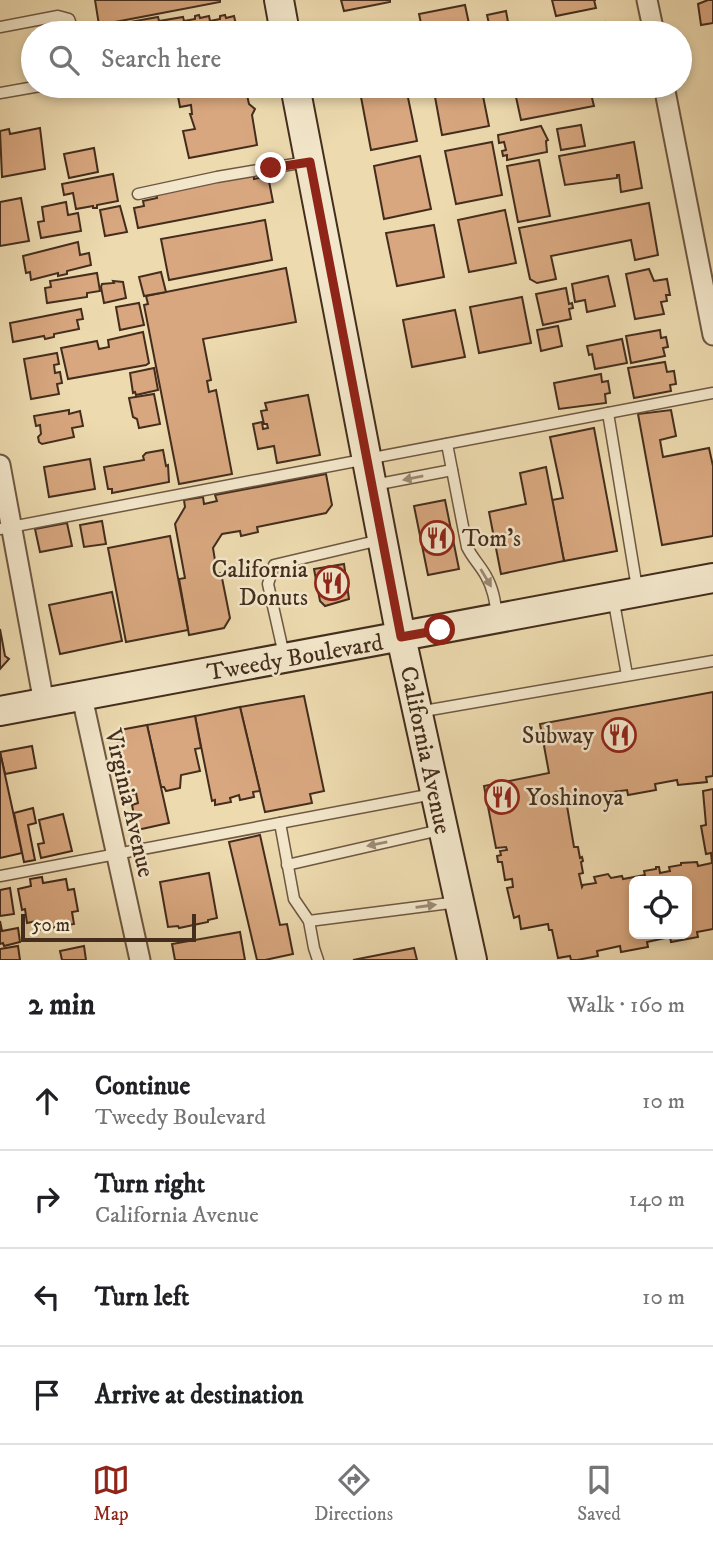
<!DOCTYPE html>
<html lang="en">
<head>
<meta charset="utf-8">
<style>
	body { margin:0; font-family:"IM FELL DW Pica",serif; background:#f2f2f2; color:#202124 }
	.controls { position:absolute; right:21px; bottom:21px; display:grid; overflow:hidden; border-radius:10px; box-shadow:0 4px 10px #0003 }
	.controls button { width:63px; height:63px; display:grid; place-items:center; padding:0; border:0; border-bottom:2px solid #e0e0e0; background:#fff; color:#202124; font:35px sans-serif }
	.scale { position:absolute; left:21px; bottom:18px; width:175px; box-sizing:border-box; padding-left:7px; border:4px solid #442d1d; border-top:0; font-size:19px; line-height:24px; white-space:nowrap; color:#442d1d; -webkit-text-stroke:5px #f3e7cb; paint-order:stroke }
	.stop { position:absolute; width:21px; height:21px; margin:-16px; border:5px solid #8f2418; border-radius:50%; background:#fff }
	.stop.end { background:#8f2418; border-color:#fff; box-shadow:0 2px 7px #0008 }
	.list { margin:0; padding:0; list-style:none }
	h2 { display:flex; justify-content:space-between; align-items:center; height:91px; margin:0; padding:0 28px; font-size:30px }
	h2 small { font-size:23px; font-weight:400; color:#757577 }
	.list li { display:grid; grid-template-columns:46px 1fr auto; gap:21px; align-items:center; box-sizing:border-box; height:98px; padding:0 28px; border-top:2px solid #e0e0e0 }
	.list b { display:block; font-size:26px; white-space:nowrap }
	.list p { margin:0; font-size:23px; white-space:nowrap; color:#757577 }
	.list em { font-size:23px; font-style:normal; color:#757577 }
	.icon { flex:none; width:38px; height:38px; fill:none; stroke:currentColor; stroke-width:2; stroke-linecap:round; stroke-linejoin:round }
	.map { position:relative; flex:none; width:713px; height:960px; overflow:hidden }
	.search { position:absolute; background:#fff; box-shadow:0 4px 10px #0003; left:21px; right:21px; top:21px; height:77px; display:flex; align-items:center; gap:18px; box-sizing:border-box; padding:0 24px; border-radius:38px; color:#757577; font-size:26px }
	.sheet { height:483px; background:#fff }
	nav { display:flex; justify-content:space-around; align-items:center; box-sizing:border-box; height:98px; border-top:2px solid #e0e0e0; background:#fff; font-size:19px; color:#757577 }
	nav a { display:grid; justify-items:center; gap:4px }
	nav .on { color:#8f2418 }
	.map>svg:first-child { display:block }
</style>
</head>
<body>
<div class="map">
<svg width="713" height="960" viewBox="0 0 713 960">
	<rect width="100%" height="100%" fill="#eddaaf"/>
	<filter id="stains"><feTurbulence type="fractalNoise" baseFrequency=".00286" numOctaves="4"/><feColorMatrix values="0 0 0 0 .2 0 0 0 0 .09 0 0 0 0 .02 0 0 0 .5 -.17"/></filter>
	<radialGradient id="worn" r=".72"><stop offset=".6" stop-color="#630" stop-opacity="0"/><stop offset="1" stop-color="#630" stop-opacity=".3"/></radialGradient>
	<g fill="#d8a77f" stroke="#442d1d" stroke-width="2" fill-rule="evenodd">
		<path d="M 95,0 L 220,0 L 220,2 L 99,25 Z"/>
		<path d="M 341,0 L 390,0 L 390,2 L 344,11 Z"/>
		<path d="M 552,0 L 596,0 L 594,0 L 596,8 L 556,16 Z"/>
		<path d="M 708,0 L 713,0 L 713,23 L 701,25 L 698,4 Z"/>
		<path d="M 465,5 L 471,33 L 423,33 L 419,14 Z"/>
		<path d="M 506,11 L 510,33 L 491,33 L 487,15 Z"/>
		<path d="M 199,15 L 200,18 L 209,16 L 210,21 L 220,19 L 220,16 L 225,15 L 226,18 L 234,16 L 238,33 L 121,33 L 132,31 L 130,22 L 158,17 L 159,21 L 183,17 L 184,21 L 195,19 L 195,16 Z"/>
		<path d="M 605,22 L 606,29 L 610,28 L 612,33 L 547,33 Z"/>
		<path d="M 203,86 L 242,86 L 244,96 L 247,95 L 249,104 L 255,109 L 252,115 L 257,145 L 189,158 L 183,131 L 195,129 L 190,114 L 192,114 L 191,105 L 180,107 L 177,91 Z"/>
		<path d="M 433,86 L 481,86 L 489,126 L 442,135 Z"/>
		<path d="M 494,86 L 518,86 L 519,91 L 496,96 Z"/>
		<path d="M 578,86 L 589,86 L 594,106 L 521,120 L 516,97 Z"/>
		<path d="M 406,88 L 417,141 L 371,150 L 361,97 Z"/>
		<path d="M 581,125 L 585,146 L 561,150 L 557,129 Z"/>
		<path d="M 541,126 L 548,140 L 546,141 L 547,152 L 507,160 L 507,155 L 503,156 L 502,151 L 506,150 L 504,142 L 499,143 L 498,135 Z"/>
		<path d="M 40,128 L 45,169 L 2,177 L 0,131 L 9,129 L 10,134 Z"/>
		<path d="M 492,142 L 502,195 L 456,204 L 445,151 Z"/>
		<path d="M 634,142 L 642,188 L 621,192 L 619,175 L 617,175 L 617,178 L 565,185 L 559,156 Z"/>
		<path d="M 94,148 L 98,172 L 69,178 L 64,154 Z"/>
		<path d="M 420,156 L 431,209 L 384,219 L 374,166 Z"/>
		<path d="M 539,160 L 550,216 L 518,222 L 507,166 Z"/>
		<path d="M 113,174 L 118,201 L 97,205 L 97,208 L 93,208 L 93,206 L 76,209 L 73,193 L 64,195 L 62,184 Z"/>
		<path d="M 254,174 L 254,179 L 268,176 L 273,202 L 138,228 L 134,208 L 144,206 L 143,201 L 157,198 L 156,193 Z"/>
		<path d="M 21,198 L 29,241 L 0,246 L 0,202 Z"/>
		<path d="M 66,202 L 68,215 L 78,213 L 81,231 L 41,238 L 38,222 L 44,221 L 42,207 Z"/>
		<path d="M 649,203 L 658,255 L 635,260 L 631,240 L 551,256 L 556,279 L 537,283 L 530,279 L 519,228 Z"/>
		<path d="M 120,206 L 127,232 L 105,236 L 100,210 Z"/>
		<path d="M 505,210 L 516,263 L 469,272 L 458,220 Z"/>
		<path d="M 265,220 L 272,260 L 169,280 L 161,239 Z"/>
		<path d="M 434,225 L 444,277 L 397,286 L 386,233 Z"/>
		<path d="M 78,242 L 80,255 L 89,253 L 91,265 L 67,271 L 67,274 L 58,276 L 58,273 L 31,280 L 30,272 L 26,273 L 23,256 Z"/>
		<path d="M 286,268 L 296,322 L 203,339 L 211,380 L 207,381 L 209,392 L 216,390 L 232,474 L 179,484 L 144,305 L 148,304 L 146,296 Z"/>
		<path d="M 649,269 L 654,281 L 667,279 L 670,295 L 666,295 L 667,301 L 661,302 L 664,314 L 635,319 L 626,274 Z"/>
		<path d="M 161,272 L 166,292 L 144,296 L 139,277 Z"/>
		<path d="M 97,273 L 100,291 L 87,293 L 87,297 L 47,303 L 45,288 L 51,287 L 50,281 Z"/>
		<path d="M 608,276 L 615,306 L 587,312 L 585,300 L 575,302 L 572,284 Z"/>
		<path d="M 113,281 L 123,282 L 126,298 L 104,303 L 101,287 L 102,284 L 114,283 Z"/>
		<path d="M 566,288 L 569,304 L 572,303 L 573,308 L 569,309 L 571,319 L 543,325 L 536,294 Z"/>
		<path d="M 522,297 L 531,343 L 479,353 L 470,307 Z"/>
		<path d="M 139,303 L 144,325 L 120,330 L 116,307 Z"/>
		<path d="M 81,309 L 83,319 L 77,320 L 79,329 L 54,334 L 54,337 L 45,339 L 44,336 L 13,342 L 10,323 Z"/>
		<path d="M 455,310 L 465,357 L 412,367 L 403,320 Z"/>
		<path d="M 558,326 L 562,346 L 541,351 L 537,330 Z"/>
		<path d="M 660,330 L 661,338 L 666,337 L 668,347 L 663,348 L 665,356 L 631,363 L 626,336 Z"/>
		<path d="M 143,332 L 149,363 L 146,365 L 68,379 L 61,348 L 97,341 L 99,349 L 109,347 L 108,340 Z"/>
		<path d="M 622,339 L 627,363 L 595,369 L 592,354 L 589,355 L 587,346 Z"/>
		<path d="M 57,353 L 59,364 L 54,365 L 55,373 L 60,372 L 62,383 L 57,384 L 59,394 L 31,399 L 24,359 Z"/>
		<path d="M 665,362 L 667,372 L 674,371 L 676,384 L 670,385 L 671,391 L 634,398 L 628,368 Z"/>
		<path d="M 154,368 L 158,390 L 136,395 L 135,392 L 133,393 L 130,373 Z"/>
		<path d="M 601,374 L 602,382 L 608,381 L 610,393 L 605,394 L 606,403 L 559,409 L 554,383 Z"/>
		<path d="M 154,394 L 160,424 L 139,428 L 137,419 L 133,417 L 129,398 Z"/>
		<path d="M 308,395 L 320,455 L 277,463 L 274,446 L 258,449 L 253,424 L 262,422 L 263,429 L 268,428 L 267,424 L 264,424 L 261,411 L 267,410 L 265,403 Z"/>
		<path d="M 69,410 L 69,414 L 80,411 L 83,426 L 72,428 L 74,437 L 42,444 L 39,442 L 38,437 L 41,434 L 40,425 L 36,426 L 34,416 Z"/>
		<path d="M 671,410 L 676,436 L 660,440 L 663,457 L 709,448 L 713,466 L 713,536 L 662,545 L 638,414 Z"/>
		<path d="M 594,428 L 617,551 L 564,561 L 552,500 L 563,498 L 550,437 Z"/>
		<path d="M 163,450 L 166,466 L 168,465 L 169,482 L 112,493 L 112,489 L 108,489 L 104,467 L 144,460 L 143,456 L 146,453 Z"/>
		<path d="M 90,459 L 95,489 L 49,497 L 44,467 Z"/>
		<path d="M 546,467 L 564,561 L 501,574 L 489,512 L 526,504 L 520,473 Z"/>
		<path d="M 326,474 L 332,505 L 326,513 L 257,527 L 258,532 L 241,536 L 240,531 L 222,534 L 213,548 L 217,573 L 221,573 L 230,618 L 224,628 L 189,635 L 179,579 L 185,578 L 175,524 L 185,507 L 184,500 L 203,497 L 204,504 L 217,501 L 215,495 Z"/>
		<path d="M 445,500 L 459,569 L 428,575 L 414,506 Z"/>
		<path d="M 102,521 L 106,544 L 84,547 L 80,525 Z"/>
		<path d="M 67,523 L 72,546 L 40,552 L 35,529 Z"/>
		<path d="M 170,536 L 188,630 L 126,642 L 108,548 Z"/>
		<path d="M 344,564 L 349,599 L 325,606 L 320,601 L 314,569 Z"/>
		<path d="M 112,592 L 122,641 L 60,654 L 49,605 Z"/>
		<path d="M 0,629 L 5,656 L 9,659 L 0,669 Z"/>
		<path d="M 713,692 L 713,776 L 706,777 L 707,782 L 678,785 L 677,780 L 655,784 L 656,790 L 628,795 L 627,790 L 604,793 L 605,799 L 577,804 L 576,798 L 566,800 L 574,847 L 578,847 L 580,858 L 582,857 L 583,861 L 581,862 L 583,873 L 579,874 L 582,887 L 583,885 L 596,883 L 594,877 L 608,874 L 611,878 L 622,876 L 623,879 L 645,875 L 644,871 L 656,869 L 656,867 L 659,867 L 660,873 L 670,871 L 669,867 L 681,865 L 681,863 L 697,862 L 698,866 L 712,863 L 711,853 L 706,854 L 701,826 L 706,825 L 703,791 L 713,789 L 713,929 L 697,932 L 698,937 L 671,942 L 670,937 L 647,942 L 648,947 L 621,952 L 620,946 L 597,951 L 598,956 L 577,960 L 571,960 L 570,956 L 558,958 L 552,930 L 549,930 L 548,924 L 521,929 L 519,916 L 514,918 L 507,888 L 513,887 L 512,879 L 505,880 L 502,862 L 498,862 L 497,856 L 501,855 L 500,851 L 507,850 L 506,847 L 496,848 L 484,786 L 549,773 L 540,724 ZM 634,881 L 687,881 L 687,934 L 634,934 Z"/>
		<path d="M 304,696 L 324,791 L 310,794 L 312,803 L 265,812 L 240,707 Z"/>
		<path d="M 240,707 L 260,791 L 253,792 L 254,797 L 240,800 L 239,795 L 230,798 L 231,802 L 215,805 L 215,800 L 212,801 L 195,716 Z"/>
		<path d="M 195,716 L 201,748 L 195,749 L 200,771 L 181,775 L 180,788 L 166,791 L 164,787 L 161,787 L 147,725 Z"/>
		<path d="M 147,725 L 169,823 L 137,830 L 132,805 L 138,803 L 136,793 L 129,795 L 116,735 L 120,730 Z"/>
		<path d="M 32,746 L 36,768 L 5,774 L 0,752 Z"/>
		<path d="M 0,752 L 22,853 L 0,858 Z"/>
		<path d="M 33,808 L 36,823 L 28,825 L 35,860 L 24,862 L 14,813 Z"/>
		<path d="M 63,814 L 72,851 L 41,858 L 38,844 L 44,843 L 39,820 Z"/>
		<path d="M 260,835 L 280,925 L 287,924 L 293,954 L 265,960 L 257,960 L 229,842 Z"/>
		<path d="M 209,873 L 217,918 L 208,920 L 208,922 L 179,928 L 178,926 L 168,927 L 160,882 Z"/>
		<path d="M 42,877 L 43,883 L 66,879 L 68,890 L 74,889 L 78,911 L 72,912 L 74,924 L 39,930 L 37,921 L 27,923 L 25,909 L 22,910 L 18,889 L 31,886 L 30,879 Z"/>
		<path d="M 10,888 L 14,914 L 0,916 L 0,890 Z"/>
		<path d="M 0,921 L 2,931 L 18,928 L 20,942 L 4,946 L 3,943 L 0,944 Z"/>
		<path d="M 240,932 L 245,960 L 175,960 L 172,944 Z"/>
		<path d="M 18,946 L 20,960 L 0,960 L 0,949 Z"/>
		<path d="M 84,946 L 86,960 L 62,960 L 60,951 Z"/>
		<path d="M 414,948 L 417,960 L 353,960 Z"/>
	</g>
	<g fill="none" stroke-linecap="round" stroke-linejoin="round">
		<g stroke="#6e5842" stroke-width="13">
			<g id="lane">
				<path d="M 0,27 L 58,16 L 69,19 L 74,33"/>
				<path d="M 0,93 L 40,86"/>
				<path d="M 138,194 L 217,177 L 306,162"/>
				<path d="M 608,413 L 637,588"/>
				<path d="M 447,444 L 467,547 C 473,559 480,565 486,576 C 493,588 495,601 497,615"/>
				<path d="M 374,485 L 452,470"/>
				<path d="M 0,529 L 713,393"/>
				<path d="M 613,597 L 627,675"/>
				<path d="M 284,655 L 268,584 L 274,565 L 380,540"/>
				<path d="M 418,712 L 713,661"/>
				<path d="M 280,823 L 294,899 L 309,921 L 314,948 L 318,960"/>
				<path d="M 287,865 L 440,830"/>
				<path d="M 0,876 L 433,794"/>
				<path d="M 309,921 L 458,902"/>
			</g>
		</g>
		<g stroke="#6e5842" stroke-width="23">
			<g id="street">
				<path d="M 647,0 L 654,33"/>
				<path d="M 664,86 L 713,335"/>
				<path d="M 0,465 L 44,703"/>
				<path d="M 82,697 L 140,960"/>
			</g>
		</g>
		<g stroke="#442d1d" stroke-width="32">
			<g id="secondary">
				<path d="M 279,0 L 285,33"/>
				<path d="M 295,86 L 401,637 L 472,960"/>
				<path d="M 0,711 L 713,578"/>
			</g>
		</g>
		<use href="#lane" stroke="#f3e7cb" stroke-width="10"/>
		<use href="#street" stroke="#f3e7cb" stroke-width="19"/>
		<use href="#secondary" stroke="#f3e7cb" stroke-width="28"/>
	</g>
	<defs><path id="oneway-solid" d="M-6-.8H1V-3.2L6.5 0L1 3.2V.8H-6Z" transform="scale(1.75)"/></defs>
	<g fill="#9c8a74">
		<use href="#oneway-solid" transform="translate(413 478) rotate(169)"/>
		<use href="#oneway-solid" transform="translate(486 578) rotate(59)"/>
		<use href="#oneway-solid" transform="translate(377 844) rotate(168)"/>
		<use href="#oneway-solid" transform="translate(426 906) rotate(-8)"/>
	</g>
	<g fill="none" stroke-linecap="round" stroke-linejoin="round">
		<path stroke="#8f2418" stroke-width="9" d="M 271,168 L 310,162 L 401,637 L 440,630"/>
	</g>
	<defs>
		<g id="restaurant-ring" transform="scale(1.75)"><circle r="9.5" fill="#f3e7cb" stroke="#8f2418" stroke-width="1.5"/><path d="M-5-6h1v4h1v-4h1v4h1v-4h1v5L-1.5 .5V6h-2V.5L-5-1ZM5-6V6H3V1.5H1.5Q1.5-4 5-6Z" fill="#8f2418"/></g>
	</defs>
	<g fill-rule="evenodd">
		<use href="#restaurant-ring" x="437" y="538"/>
		<use href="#restaurant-ring" x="332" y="583"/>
		<use href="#restaurant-ring" x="619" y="735"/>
		<use href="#restaurant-ring" x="502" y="797"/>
	</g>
	<g text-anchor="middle" stroke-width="5" stroke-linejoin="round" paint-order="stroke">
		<g font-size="24" fill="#442d1d" stroke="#f3e7cb" text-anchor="start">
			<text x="462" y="546">Tom's</text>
			<text x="308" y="577" text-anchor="end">California<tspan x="308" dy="28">Donuts</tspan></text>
			<text x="594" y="743" text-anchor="end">Subway</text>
			<text x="526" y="805">Yoshinoya</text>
		</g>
		<g font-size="24" fill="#442d1d" stroke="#f3e7cb">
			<text transform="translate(295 657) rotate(-10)" y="8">Tweedy Boulevard</text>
			<text transform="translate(426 750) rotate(78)" y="8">California Avenue</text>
			<text transform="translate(130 803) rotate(77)" y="8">Virginia Avenue</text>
		</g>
	</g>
	<rect width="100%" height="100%" filter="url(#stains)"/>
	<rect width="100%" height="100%" fill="url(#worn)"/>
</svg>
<div class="controls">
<button><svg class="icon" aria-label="locate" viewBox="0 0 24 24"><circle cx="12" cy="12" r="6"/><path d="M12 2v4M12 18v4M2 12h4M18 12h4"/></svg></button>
</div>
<div class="scale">50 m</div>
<div class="stop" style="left:440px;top:630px"></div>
<div class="stop end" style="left:271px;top:168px"></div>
<div class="search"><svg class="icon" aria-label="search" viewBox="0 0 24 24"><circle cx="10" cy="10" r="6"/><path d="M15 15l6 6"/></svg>Search here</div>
</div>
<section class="sheet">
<h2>2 min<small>Walk · 160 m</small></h2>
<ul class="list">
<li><svg class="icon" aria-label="ahead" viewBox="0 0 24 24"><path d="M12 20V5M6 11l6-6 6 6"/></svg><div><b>Continue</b><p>Tweedy Boulevard</p></div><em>10 m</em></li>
<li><svg class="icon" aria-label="right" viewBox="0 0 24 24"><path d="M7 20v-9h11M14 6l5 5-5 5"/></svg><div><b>Turn right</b><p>California Avenue</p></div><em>140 m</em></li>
<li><svg class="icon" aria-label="left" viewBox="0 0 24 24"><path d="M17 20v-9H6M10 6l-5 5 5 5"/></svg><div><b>Turn left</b></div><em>10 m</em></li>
<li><svg class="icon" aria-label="arrive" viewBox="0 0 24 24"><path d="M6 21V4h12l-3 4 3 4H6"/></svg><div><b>Arrive at destination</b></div></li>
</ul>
</section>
<nav>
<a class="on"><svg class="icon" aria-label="map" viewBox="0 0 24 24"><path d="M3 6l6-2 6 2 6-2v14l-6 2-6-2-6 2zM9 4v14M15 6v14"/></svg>Map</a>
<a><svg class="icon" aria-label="directions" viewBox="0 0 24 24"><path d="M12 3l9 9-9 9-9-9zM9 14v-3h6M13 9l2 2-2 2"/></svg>Directions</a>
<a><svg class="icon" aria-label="saved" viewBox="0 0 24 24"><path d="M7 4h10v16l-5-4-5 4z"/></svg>Saved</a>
</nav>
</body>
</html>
